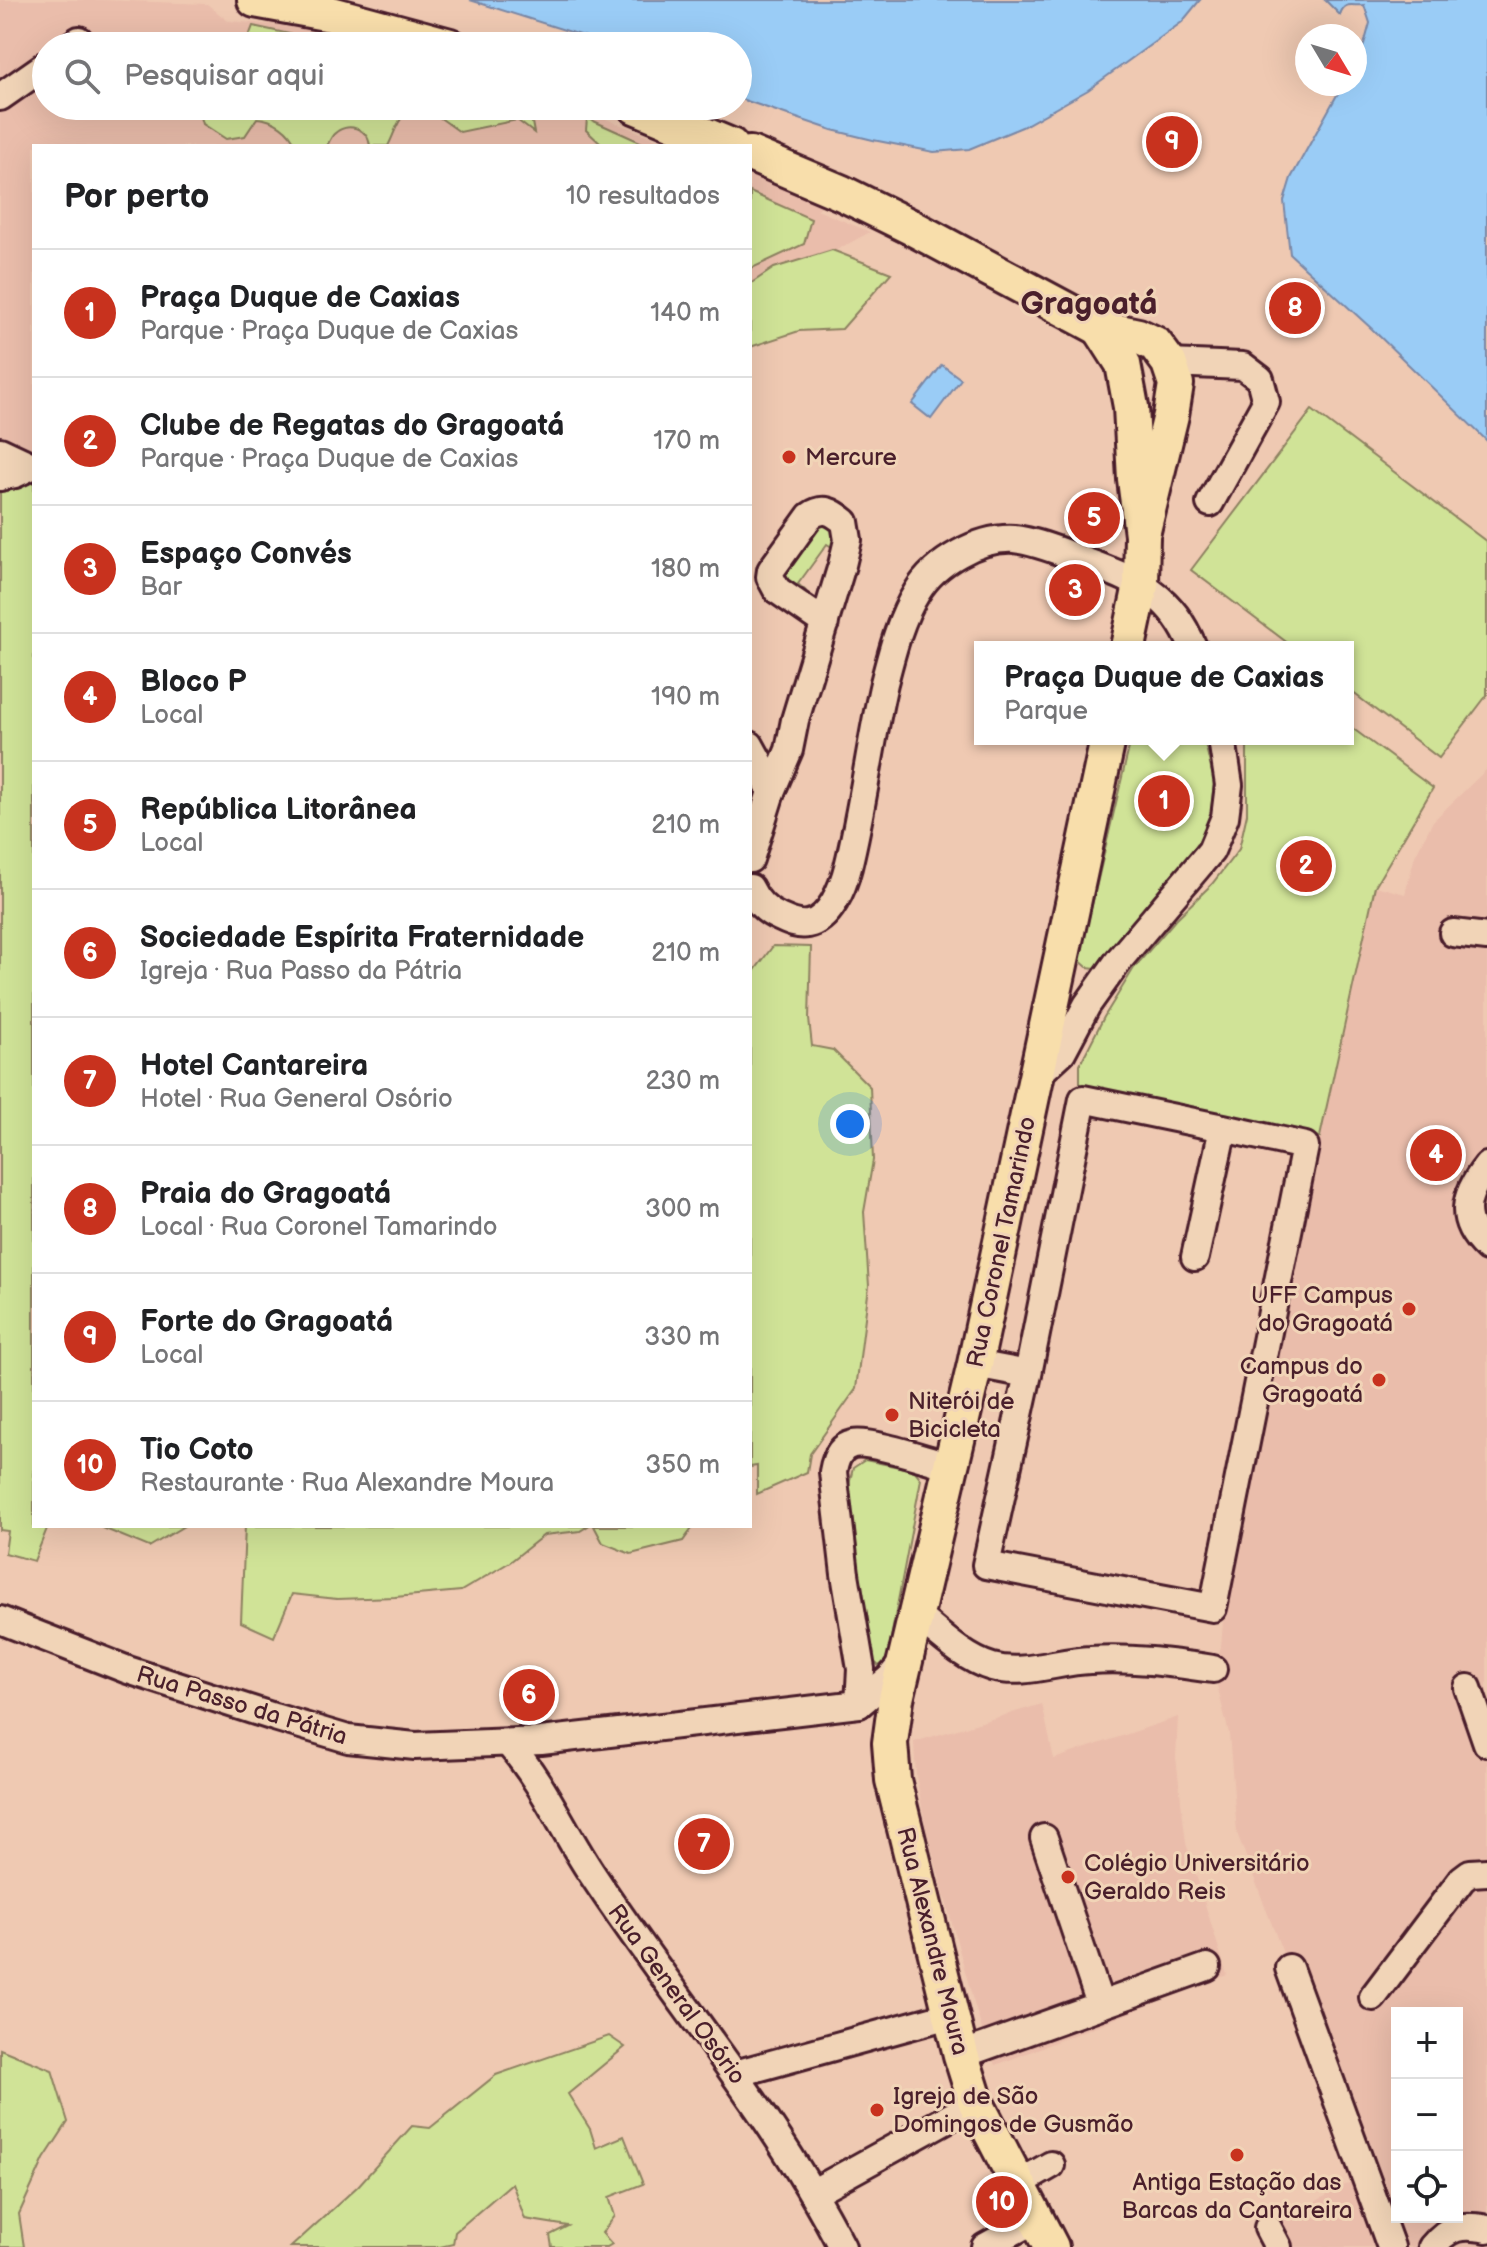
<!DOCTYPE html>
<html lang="pt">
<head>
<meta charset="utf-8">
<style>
	body { margin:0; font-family:"Balsamiq Sans",sans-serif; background:#f2f2f2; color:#202124 }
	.controls { position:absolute; right:24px; bottom:24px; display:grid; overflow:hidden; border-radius:0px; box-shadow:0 8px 32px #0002 }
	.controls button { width:72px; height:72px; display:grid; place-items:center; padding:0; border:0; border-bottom:2px solid #e0e0e0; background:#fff; color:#202124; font:40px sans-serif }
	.compass { position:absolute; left:1295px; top:24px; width:72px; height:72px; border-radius:50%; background:#fff; box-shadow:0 8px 32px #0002; rotate:128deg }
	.you { position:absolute; left:850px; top:1124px; width:28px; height:28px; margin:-20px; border:6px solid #fff; border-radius:50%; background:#1a73e8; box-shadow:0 0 0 12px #1a73e833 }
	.badge { display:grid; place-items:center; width:52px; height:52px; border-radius:50%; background:#c8321e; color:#fff; font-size:26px; font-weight:700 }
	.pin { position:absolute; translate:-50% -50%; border:4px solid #fff; box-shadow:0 2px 8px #0006 }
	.popup { position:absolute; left:974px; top:641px; width:380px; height:104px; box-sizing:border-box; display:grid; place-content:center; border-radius:0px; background:#fff; filter:drop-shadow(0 2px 6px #0005); font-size:26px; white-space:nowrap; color:#757577 }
	.popup b { font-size:30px; color:#202124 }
	.popup::after { content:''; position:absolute; left:50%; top:100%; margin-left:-16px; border:16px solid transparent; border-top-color:#fff }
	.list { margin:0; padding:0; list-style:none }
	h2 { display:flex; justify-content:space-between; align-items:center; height:104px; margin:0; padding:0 32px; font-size:34px }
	h2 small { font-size:26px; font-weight:400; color:#757577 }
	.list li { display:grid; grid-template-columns:52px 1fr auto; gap:24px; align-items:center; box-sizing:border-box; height:128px; padding:0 32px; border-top:2px solid #e0e0e0 }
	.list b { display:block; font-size:30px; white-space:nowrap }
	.list p { margin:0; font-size:26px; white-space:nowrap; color:#757577 }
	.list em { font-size:26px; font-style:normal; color:#757577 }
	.icon { flex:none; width:44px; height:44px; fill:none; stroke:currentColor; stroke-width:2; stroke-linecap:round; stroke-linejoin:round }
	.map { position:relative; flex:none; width:1487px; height:2247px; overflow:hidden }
	.search { position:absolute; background:#fff; box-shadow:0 8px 32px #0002; left:32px; top:32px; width:720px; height:88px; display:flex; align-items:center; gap:20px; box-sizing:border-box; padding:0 28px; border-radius:44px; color:#757577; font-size:30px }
	.panel { position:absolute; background:#fff; box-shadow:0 8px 32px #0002; left:32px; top:144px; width:720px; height:1384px; border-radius:0px }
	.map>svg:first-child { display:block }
</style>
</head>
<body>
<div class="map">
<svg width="1487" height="2247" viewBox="0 0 1487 2247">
	<rect width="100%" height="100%" fill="#efc9b2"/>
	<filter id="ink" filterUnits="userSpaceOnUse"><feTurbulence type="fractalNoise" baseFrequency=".0125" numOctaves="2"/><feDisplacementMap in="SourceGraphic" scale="16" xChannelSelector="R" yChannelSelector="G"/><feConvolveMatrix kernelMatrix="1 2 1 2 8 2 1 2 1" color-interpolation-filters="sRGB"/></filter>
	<g filter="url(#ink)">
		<g fill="#eabdab" fill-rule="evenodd">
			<path d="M 0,0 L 103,0 L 207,4 L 228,21 L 265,24 L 288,20 L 389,46 L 46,46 L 46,106 L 573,106 L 674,146 L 34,146 L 34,1292 L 0,1338 Z"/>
			<path d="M 750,176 L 823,204 L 817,210 L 870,232 L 750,297 Z"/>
			<path d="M 1487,769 L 1487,2247 L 1391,2247 L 1292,1977 L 1237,1833 L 1229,1733 L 1213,1669 L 1221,1647 L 1223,1622 L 1320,1137 L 1375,886 L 1405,894 L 1415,856 L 1433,821 ZM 1397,2013 L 1457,2013 L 1457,2217 L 1397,2217 Z"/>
			<path d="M 1042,1704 L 1054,1759 L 1178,1717 L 1176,1757 L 1186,1843 L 1227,1975 L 996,2065 L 987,2046 L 973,2000 L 926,1829 L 916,1775 L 914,1742 Z"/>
			<path d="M 1356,2179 L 1379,2247 L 1290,2247 L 1279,2222 Z"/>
		</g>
		<g fill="#d0e397" stroke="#8d8161" stroke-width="2">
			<path d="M 253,26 L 335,44 L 340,46 L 232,46 L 246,44 Z"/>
			<path d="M 198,106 L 529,106 L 534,133 L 517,120 L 460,132 L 425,107 C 397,110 399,125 388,146 L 370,146 C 368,128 347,121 334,134 C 331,137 329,142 327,146 L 296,146 C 290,130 274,119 257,118 L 245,136 L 226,139 L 203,124 Z"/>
			<path d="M 587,118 L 649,146 L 603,146 L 586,130 Z"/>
			<path d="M 750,192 L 811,219 L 804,244 L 750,269 Z"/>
			<path d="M 832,250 L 891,273 L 842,329 L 799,331 L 750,347 L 750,284 L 774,268 Z"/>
			<path d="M 1312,410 L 1487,542 L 1487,695 L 1439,758 L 1348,689 L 1348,647 L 1293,647 L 1191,570 Z"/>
			<path d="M 34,481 L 34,1526 L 48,1526 L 34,1561 L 5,1553 L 8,1531 L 0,1530 L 0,490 L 17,489 Z"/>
			<path d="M 821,524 C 837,526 837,536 835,549 L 827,544 L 798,584 L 805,590 L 796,593 L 780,571 L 786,574 L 815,534 L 810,530 Z"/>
			<path d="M 1348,725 L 1433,788 L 1375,886 L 1320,1137 L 1080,1087 L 1080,1064 L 1104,1017 L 1134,968 L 1176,919 L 1212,884 L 1239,849 L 1247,814 L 1247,739 L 1348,739 Z"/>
			<path d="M 1131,739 L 1204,739 L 1214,781 L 1210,822 L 1190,856 L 1161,887 L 1096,968 L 1087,967 L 1079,960 Z"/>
			<path d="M 773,946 L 811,947 L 809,1019 L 812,1046 L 833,1050 L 870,1087 L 873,1160 L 864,1212 L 869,1286 L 856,1389 L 810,1454 L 807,1472 L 757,1494 L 757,1466 L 750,1467 L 750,966 L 755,970 Z"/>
			<path d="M 865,1460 L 914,1470 L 921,1479 L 888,1654 L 885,1661 L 879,1666 L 871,1659 L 869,1652 L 849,1485 L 853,1468 Z"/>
			<path d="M 98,1526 L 184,1526 L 149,1547 Z"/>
			<path d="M 245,1526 L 588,1526 L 580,1531 L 544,1535 L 510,1562 L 461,1591 L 395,1597 L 337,1599 L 292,1594 L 274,1637 L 241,1622 Z"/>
			<path d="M 594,1526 L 694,1526 L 683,1541 L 631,1554 L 603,1543 Z"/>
			<path d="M 609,2036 L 625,2047 L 568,2094 L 590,2129 L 596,2148 L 624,2136 L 643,2184 L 609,2197 L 615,2216 L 602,2233 L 612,2244 L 607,2247 L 552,2247 L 550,2235 L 568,2226 L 525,2219 L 512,2183 L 455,2232 L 453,2244 L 440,2247 L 291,2247 L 358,2186 L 412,2126 L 430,2128 L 496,2075 Z"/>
			<path d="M 0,2049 L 52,2070 L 68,2122 L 44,2159 L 19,2214 L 24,2247 L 0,2247 Z"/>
		</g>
		<g fill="#9accf6" stroke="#7a87a5" stroke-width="2">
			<path d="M 470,0 L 1200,0 L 1182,22 L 1088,90 L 1022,127 L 969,149 L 934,152 L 873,140 L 832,130 L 738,98 L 738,46 L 615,46 Z"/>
			<path d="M 1325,0 L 1487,0 L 1487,441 L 1372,329 L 1290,254 L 1284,201 L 1291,178 L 1343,84 L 1355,84 L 1355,62 L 1364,45 L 1370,23 L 1364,5 C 1353,7 1344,0 1340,15 Z"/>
			<path d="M 942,365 L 961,379 L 931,419 L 912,404 Z"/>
		</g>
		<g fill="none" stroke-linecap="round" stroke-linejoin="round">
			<g stroke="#4a1f2b" stroke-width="32">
				<g id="minor">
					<path d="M 71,46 L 79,40"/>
					<path d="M 0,97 L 46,65"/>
					<path d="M 1169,363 L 1243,366 L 1260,379 L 1266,402 L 1210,503"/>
					<path d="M 0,451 L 32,466"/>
					<path d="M 0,477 L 15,474 L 34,465"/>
					<path d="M 750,745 L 761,765 L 771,792 L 750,859"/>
					<path d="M 771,792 L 789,750 L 795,720 L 842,565 L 848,540 L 845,522 C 833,512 824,506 810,516 L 771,570 L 770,577 L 777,590 L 825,623"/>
					<path d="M 750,888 C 756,901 765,911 779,917 C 788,921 797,926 808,924 C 830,920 843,887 848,867 C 863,807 870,744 884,683 C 892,652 900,619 917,592 C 935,562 979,537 1014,539 C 1033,541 1054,549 1072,556 C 1128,579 1168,586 1193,647"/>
					<path d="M 1453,933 L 1487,937"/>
					<path d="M 1036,1076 L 1062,1052 L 1087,1005 L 1119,960 L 1211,851 L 1225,817 L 1229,785 L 1222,739"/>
					<path d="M 1487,1166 C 1464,1195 1457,1220 1487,1248"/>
					<path d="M 1195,1257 L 1223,1128 L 1305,1146 L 1213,1608 L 986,1565 L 1028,1374 L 1083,1099 L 1223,1128"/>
					<path d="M 975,1364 L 1028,1374"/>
					<path d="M 916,1615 C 938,1633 964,1659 992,1667 C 1024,1676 1058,1661 1090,1660 C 1132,1657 1172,1663 1213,1669"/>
					<path d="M 0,1620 L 128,1670 L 274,1717 L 348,1739 L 415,1746 L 541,1741 L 859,1704 L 890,1678 L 904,1661"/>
					<path d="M 1468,1688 L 1487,1743"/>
					<path d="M 859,1704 L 861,1669 L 845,1574 L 833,1472 C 835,1460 839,1447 853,1444 C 871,1440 931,1461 951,1466"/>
					<path d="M 509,1744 C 544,1784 564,1833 594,1877 C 676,2001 774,2114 842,2247"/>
					<path d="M 1044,1838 L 1100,2004"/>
					<path d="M 1289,1968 L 1391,2247"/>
					<path d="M 1373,1997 L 1462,1879 L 1470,1873 L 1487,1872"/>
					<path d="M 961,2055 L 1207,1967"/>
					<path d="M 735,2074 L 953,2014"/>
					<path d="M 1018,2184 L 1051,2165"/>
					<path d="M 814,2192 L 976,2103"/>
					<path d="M 1268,2228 L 1278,2247"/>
					<path d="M 985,2247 L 1036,2219"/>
					<path d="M 1432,2247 C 1449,2226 1461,2224 1487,2229"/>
				</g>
			</g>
			<g stroke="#4a1f2b" stroke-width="40">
				<g id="major">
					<path d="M 255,0 L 331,14 L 450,46"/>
					<path d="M 635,106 L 731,146"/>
					<path d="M 750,154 L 842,193 L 911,227 L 1100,328 L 1138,336 L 1155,344 L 1169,363 L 1176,384 L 1171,415 L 1142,535"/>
					<path d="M 1100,328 L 1123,364 L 1131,407 L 1135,479 L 1142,535 L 1141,585 L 1128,647"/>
					<path d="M 1051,2247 L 976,2103 L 961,2055 L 893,1780 L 890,1743 L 896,1699 L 975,1364 L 1108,739"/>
				</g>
			</g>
			<use href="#minor" stroke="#f1d4b7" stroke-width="26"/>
			<use href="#major" stroke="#f8deab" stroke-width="34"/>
		</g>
	</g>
	<g fill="#c8321e" stroke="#f1d4b7" stroke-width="3">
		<circle cx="789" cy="457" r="8"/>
		<circle cx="1409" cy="1309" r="8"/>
		<circle cx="1379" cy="1380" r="8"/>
		<circle cx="892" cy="1415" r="8"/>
		<circle cx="1068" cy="1877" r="8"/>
		<circle cx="877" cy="2110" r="8"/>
		<circle cx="1237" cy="2155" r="8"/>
	</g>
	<g text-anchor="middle" stroke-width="6" stroke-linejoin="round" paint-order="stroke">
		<g font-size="24" fill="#4a1f2b" stroke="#f1d4b7" text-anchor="start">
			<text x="805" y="465">Mercure</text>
			<text x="1393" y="1303" text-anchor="end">UFF Campus<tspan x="1393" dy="28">do Gragoatá</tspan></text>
			<text x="1363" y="1374" text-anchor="end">Campus do<tspan x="1363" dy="28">Gragoatá</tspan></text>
			<text x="908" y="1409">Niterói de<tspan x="908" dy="28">Bicicleta</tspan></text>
			<text x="1084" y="1871">Colégio Universitário<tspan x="1084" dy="28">Geraldo Reis</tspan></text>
			<text x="893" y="2104">Igreja de São<tspan x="893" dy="28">Domingos de Gusmão</tspan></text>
			<text x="1237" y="2190" text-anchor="middle">Antiga Estação das<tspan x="1237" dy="28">Barcas da Cantareira</tspan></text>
		</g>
		<g font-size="24" fill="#4a1f2b" stroke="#f1d4b7">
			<text transform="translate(1001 1242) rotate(-78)" y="8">Rua Coronel Tamarindo</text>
			<text transform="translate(242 1705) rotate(17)" y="8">Rua Passo da Pátria</text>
			<text transform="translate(933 1941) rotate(76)" y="8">Rua Alexandre Moura</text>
			<text transform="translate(677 1994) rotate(54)" y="8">Rua General Osório</text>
		</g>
		<g font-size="32" font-weight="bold" fill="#4a1f2b" stroke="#f1d4b7">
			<text x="1089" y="314">Gragoatá</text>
		</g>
	</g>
</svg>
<div class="controls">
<button>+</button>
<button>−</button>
<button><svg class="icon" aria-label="locate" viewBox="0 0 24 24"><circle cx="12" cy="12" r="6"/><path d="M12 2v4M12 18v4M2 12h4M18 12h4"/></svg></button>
</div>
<svg class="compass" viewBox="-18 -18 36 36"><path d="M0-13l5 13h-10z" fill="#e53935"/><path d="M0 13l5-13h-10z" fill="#757577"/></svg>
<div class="you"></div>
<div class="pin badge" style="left:1164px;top:801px">1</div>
<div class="popup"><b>Praça Duque de Caxias</b>Parque</div>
<div class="pin badge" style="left:1306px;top:866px">2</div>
<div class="pin badge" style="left:1075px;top:590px">3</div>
<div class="pin badge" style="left:1436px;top:1155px">4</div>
<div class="pin badge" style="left:1094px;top:518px">5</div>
<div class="pin badge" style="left:529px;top:1695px">6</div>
<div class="pin badge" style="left:704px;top:1844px">7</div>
<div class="pin badge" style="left:1295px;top:308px">8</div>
<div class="pin badge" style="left:1172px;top:142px">9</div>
<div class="pin badge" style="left:1002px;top:2202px">10</div>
<div class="search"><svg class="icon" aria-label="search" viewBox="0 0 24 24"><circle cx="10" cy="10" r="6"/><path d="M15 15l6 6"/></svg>Pesquisar aqui</div>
<section class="panel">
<h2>Por perto<small>10 resultados</small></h2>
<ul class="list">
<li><span class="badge">1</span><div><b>Praça Duque de Caxias</b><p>Parque · Praça Duque de Caxias</p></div><em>140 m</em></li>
<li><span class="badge">2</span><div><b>Clube de Regatas do Gragoatá</b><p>Parque · Praça Duque de Caxias</p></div><em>170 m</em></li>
<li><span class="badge">3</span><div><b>Espaço Convés</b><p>Bar</p></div><em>180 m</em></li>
<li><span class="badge">4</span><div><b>Bloco P</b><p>Local</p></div><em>190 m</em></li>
<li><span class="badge">5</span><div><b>República Litorânea</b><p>Local</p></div><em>210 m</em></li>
<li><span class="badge">6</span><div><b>Sociedade Espírita Fraternidade</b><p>Igreja · Rua Passo da Pátria</p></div><em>210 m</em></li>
<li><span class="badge">7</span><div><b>Hotel Cantareira</b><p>Hotel · Rua General Osório</p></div><em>230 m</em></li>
<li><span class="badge">8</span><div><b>Praia do Gragoatá</b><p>Local · Rua Coronel Tamarindo</p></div><em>300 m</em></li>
<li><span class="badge">9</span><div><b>Forte do Gragoatá</b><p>Local</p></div><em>330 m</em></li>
<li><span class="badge">10</span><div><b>Tio Coto</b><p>Restaurante · Rua Alexandre Moura</p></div><em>350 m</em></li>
</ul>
</section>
</div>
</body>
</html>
